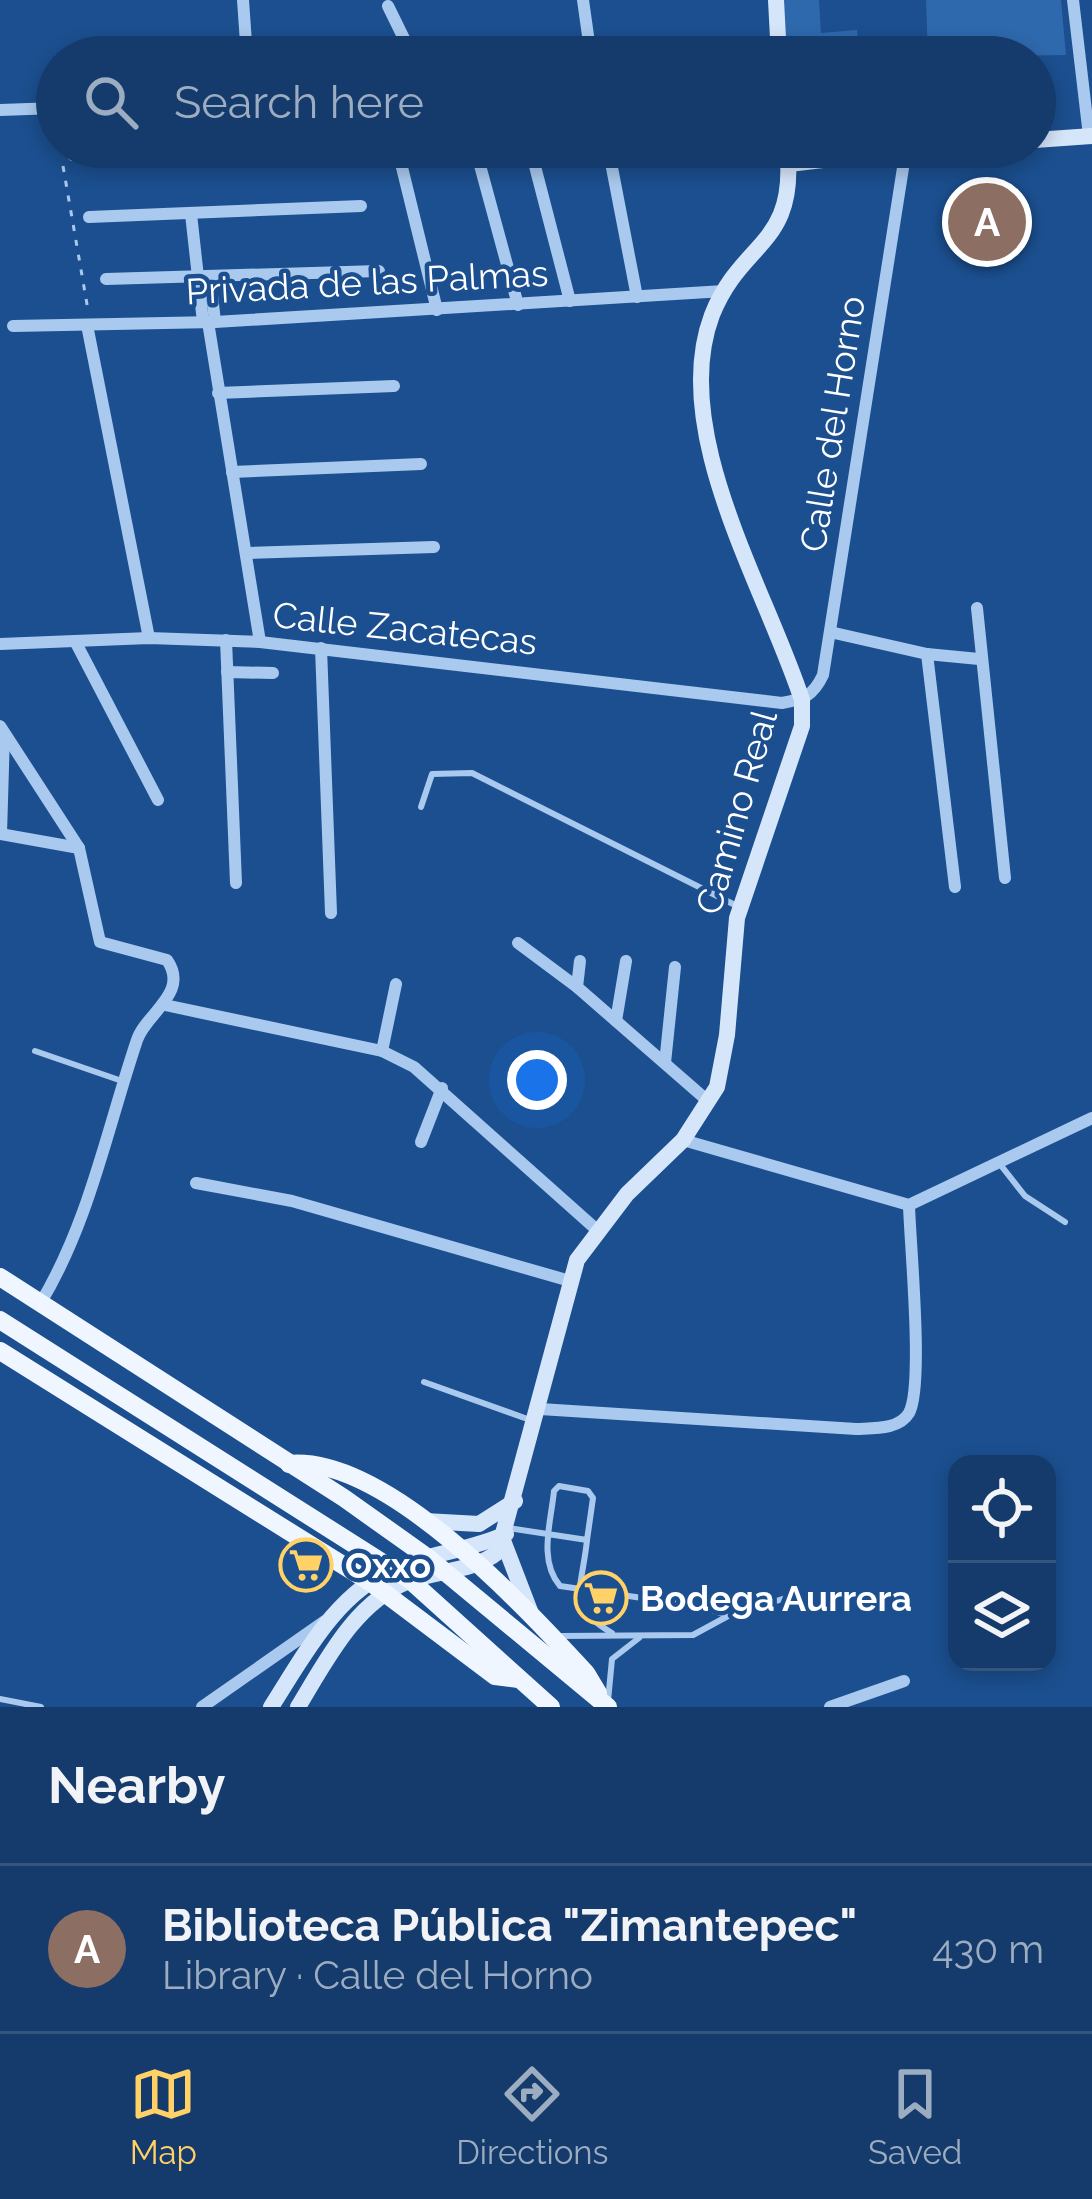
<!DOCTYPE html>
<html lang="en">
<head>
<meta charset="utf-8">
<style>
	body { margin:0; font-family:Raleway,sans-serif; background:#1d4271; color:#f1f3f6 }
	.controls { position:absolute; right:36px; bottom:36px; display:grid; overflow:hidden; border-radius:24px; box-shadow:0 6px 18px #0003 }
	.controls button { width:108px; height:108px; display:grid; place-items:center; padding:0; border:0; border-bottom:3px solid #33557e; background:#143b6b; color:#f1f3f6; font:60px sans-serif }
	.you { position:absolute; left:537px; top:1080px; width:42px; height:42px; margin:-30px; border:9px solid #fff; border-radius:50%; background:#1a73e8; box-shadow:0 0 0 18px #1a73e833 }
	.badge { display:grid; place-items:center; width:78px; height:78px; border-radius:50%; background:#ffd166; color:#fff; font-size:39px; font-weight:700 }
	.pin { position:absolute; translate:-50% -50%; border:6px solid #fff; box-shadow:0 3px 12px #0006 }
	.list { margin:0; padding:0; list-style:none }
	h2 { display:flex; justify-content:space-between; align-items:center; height:156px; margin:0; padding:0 48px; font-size:51px }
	h2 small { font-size:39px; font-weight:400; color:#9dadc1 }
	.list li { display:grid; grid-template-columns:78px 1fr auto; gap:36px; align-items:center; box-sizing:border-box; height:168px; padding:0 48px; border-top:3px solid #33557e }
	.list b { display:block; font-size:45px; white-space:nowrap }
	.list p { margin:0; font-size:39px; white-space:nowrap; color:#9dadc1 }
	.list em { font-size:39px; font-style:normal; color:#9dadc1 }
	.icon { flex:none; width:66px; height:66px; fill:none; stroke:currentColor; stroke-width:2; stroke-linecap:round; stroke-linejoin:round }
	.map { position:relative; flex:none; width:1092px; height:1707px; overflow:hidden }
	.search { position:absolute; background:#143b6b; box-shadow:0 6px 18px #0003; left:36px; right:36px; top:36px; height:132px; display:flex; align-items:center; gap:30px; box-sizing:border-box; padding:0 42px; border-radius:66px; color:#9dadc1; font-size:45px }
	.sheet { height:324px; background:#143b6b }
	nav { display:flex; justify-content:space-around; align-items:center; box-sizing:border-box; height:168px; border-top:3px solid #33557e; background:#143b6b; font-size:33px; color:#9dadc1 }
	nav a { display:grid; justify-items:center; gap:6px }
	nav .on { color:#ffd166 }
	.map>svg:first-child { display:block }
</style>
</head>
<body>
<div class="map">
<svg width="1092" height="1707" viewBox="0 0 1092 1707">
	<rect width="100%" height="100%" fill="#1b4f8f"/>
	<g fill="#2e69ad">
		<path d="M 779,0 L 819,0 L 821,33 L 857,30 L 860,57 L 783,57 Z"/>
		<path d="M 926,0 L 1061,0 L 1066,55 L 928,57 Z"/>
	</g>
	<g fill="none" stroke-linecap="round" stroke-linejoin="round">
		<g stroke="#a9c9ee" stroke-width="3" stroke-dasharray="6 9" stroke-linecap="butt">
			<path d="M 53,122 L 57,139"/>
			<path d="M 63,166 L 88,310"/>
		</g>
		<g stroke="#a9c9ee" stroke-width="6">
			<path d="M 421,807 L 432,774 L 472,773 L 739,907"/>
			<path d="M 35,1051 L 122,1081"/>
			<path d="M 999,1163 L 1025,1196 L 1065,1222"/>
			<path d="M 424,1382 L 533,1421"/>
			<path d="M 508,1528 L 587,1540 L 593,1498 L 588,1491 L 559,1486 L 554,1491 C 551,1522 538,1560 560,1586 L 704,1607 L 728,1616"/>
			<path d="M 587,1540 C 582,1590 565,1606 612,1633"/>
			<path d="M 560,1636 L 693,1635 L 728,1616 L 789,1597"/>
			<path d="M 0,1699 L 41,1707"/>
			<path d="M 608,1701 L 612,1659 L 639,1638"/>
		</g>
		<g stroke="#a9c9ee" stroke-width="12">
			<path d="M 243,0 L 247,57"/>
			<path d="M 583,0 L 591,57"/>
			<path d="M 1073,0 L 1089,136"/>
			<path d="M 388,6 L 413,57"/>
			<path d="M 0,110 L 57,108"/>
			<path d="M 397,147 L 437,310"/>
			<path d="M 475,147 L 518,305"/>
			<path d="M 530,147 L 570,301"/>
			<path d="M 608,147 L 637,297"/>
			<path d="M 73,155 L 311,147"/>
			<path d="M 191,214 L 203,322"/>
			<path d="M 89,217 L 361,206"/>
			<path d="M 210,277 L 215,322"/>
			<path d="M 106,279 L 379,271"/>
			<path d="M 208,322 L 260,642"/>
			<path d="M 87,325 L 149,638"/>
			<path d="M 13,326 L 215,322 L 724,291"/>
			<path d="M 218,393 L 394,386"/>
			<path d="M 232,472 L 421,464"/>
			<path d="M 248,553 L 434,547"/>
			<path d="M 977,608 L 1005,878"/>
			<path d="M 830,632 L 927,654 L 979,659"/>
			<path d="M 226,640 L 236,883"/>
			<path d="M 75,641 L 158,800"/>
			<path d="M 0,644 L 149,638 L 260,642 L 782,703 C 804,699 813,696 823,675 L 906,149"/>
			<path d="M 321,648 L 331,913"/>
			<path d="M 927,654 L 955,887"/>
			<path d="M 227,672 L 273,673"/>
			<path d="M 0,726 L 79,848 L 100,942 L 167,960 C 190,993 146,1013 137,1040 C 107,1129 89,1223 40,1304"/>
			<path d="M 0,834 L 79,848"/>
			<path d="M 1,834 L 4,734"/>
			<path d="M 518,943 L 577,987 L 709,1102"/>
			<path d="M 577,987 L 580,961"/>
			<path d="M 165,1005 L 382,1051 L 414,1067 L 597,1230"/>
			<path d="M 616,1021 L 626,961"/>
			<path d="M 382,1051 L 396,984"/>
			<path d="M 665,1063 L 675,967"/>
			<path d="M 683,1140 L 909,1205 L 1092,1118"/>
			<path d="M 421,1142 L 442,1088"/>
			<path d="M 196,1183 L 292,1201 L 570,1281"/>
			<path d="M 540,1409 L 856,1429 C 873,1428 899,1430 909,1413 C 924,1386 910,1244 909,1205"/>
			<path d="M 202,1707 L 325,1621"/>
			<path d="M 830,1707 L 904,1681"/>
		</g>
		<g stroke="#d6e6fa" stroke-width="16">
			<path d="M 776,0 L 779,57"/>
			<path d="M 1035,140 L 1092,136"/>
			<path d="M 789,164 L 932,147"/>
			<path d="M 425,1521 L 479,1524 L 515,1501"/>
			<path d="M 504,1543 L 532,1616"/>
			<path d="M 271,1707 C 305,1654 336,1593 397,1567 C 432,1553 471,1550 506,1534"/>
			<path d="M 298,1707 C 326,1661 355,1602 409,1581 C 438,1570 473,1572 498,1552 L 577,1260 L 627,1194 L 683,1140 L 717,1087 L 727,1035 L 737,918 L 802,726 L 802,700 C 766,589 668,431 712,315 C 742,239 798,247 787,147"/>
		</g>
		<g stroke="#f0f6ff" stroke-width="18">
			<path d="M 0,1277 L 344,1498 L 427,1557 L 608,1707"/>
			<path d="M 0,1320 L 410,1580 L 551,1707"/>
			<path d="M 0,1351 L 370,1582 L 495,1676 L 519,1679"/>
			<path d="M 289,1464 C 385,1455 524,1606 586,1673 L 598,1693"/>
		</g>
	</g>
	<defs>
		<g id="supermarket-ring" transform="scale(2.7)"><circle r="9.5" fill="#1b4f8f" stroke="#ffd166" stroke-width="1.5"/><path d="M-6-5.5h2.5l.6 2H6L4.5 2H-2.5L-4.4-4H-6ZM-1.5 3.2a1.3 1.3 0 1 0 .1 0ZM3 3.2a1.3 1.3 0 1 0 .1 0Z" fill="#ffd166"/></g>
	</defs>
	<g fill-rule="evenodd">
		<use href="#supermarket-ring" x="306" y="1565"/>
		<use href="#supermarket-ring" x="601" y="1598"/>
	</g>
	<g text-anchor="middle" stroke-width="9" stroke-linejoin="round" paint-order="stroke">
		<g font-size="36" fill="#fff" stroke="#1b4f8f">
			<text transform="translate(367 282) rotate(-3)" y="13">Privada de las Palmas</text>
			<text transform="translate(832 424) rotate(-81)" y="13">Calle del Horno</text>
			<text transform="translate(405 628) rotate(6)" y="13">Calle Zacatecas</text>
			<text transform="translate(736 812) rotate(-74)" y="13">Camino Real</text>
		</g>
		<g font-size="36" font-weight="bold" fill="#fff" stroke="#1b4f8f" text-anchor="start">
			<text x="345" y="1578">Oxxo</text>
			<text x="640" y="1611">Bodega Aurrera</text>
		</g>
	</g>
</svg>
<div class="controls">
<button><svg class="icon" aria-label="locate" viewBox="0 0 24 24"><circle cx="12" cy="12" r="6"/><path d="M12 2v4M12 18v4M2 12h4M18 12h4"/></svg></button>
<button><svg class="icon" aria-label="layers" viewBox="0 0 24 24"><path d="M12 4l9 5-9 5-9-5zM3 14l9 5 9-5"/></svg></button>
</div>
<div class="you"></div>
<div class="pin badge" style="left:987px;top:222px;background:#8d6e63">A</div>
<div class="search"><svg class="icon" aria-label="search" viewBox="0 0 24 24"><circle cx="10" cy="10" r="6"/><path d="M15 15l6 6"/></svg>Search here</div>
</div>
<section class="sheet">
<h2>Nearby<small></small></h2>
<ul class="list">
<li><span class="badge" style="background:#8d6e63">A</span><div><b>Biblioteca Pública &quot;Zimantepec&quot;</b><p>Library · Calle del Horno</p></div><em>430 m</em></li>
</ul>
</section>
<nav>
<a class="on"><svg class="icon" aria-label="map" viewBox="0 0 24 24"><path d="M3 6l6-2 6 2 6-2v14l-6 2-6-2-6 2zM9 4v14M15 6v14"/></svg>Map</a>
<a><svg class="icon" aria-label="directions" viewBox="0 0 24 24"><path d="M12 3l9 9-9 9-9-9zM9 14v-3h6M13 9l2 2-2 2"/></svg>Directions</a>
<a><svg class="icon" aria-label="saved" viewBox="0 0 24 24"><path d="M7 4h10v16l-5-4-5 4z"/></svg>Saved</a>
</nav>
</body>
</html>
